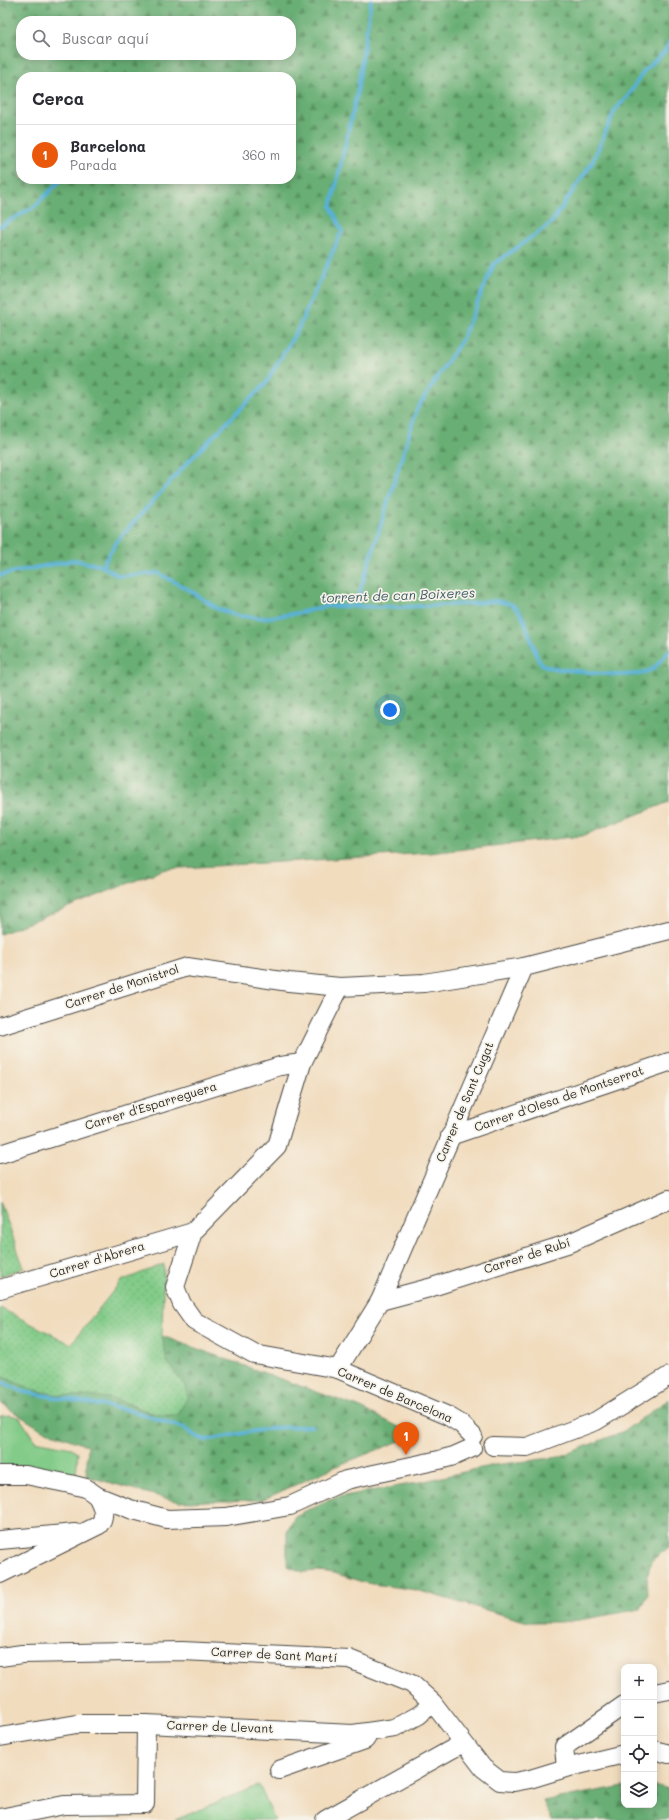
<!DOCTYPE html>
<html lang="es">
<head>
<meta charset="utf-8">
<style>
	body { margin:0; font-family:Mali,sans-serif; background:#f7f7f7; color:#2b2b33 }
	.controls { position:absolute; right:12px; bottom:12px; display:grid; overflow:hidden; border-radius:8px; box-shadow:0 2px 10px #0003 }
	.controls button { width:36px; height:36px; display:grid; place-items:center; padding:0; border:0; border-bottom:1px solid #e1e1e2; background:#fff; color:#2b2b33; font:20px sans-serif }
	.you { position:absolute; left:390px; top:710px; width:14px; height:14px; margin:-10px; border:3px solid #fff; border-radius:50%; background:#1a73e8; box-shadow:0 0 0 6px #1a73e833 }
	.badge { display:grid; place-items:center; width:26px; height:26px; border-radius:50%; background:#ea580c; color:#fff; font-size:13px; font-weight:700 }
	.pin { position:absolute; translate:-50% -33px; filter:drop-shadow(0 1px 2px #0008) }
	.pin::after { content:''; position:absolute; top:21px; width:14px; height:12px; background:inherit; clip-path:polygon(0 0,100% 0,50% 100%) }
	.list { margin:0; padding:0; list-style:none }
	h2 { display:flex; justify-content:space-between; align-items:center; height:52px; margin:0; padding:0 16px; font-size:17px }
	h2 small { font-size:13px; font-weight:400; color:#7c7c81 }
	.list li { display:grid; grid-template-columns:26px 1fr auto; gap:12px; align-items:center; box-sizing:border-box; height:60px; padding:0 16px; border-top:1px solid #e1e1e2 }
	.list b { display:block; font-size:15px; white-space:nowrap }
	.list p { margin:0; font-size:13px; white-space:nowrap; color:#7c7c81 }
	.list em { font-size:13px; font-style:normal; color:#7c7c81 }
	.icon { flex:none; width:22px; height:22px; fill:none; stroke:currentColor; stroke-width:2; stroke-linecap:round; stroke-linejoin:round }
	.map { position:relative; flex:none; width:669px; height:1820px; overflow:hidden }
	.search { position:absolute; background:#fff; box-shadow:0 2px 10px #0003; left:16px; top:16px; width:280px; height:44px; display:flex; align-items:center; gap:10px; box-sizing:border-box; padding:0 14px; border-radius:16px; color:#7c7c81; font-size:15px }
	.panel { position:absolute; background:#fff; box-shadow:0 2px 10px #0003; left:16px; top:72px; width:280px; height:112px; border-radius:16px }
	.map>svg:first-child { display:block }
</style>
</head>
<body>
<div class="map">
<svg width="669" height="1820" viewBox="0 0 669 1820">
	<defs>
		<pattern id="grass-tufts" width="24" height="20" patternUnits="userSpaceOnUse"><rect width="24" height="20" fill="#82cb88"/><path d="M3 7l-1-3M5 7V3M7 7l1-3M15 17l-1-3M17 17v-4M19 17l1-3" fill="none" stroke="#70ae76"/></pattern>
		<pattern id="forest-firs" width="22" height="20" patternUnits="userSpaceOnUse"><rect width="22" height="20" fill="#69af74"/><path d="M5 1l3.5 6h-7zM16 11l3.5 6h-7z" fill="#578f5f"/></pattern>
		<pattern id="garden-dots" width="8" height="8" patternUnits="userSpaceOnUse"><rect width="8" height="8" fill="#82cb88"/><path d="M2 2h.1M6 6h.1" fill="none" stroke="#70ae76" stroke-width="1.8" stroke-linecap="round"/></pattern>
	</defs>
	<rect width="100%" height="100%" fill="#f7f3e8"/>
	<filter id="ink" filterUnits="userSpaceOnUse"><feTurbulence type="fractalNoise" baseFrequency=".025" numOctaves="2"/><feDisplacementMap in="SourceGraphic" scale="8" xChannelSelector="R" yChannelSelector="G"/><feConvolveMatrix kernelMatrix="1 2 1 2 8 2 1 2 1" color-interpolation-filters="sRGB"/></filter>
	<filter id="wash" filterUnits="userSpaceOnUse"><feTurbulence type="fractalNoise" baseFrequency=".012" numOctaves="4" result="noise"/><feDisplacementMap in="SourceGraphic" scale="16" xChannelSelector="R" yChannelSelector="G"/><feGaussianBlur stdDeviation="0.9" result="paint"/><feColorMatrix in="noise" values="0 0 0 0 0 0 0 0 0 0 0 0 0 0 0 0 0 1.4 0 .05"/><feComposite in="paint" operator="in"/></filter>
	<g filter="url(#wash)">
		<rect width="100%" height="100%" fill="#f1dcbe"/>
		<path fill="url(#grass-tufts)" stroke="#567b5a" d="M 259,1785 L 275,1820 L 175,1820 Z"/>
		<g fill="url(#forest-firs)" stroke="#4a6d50" fill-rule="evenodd">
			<path d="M 0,0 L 669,0 L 669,802 L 582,836 L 430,853 L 165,869 L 0,934 ZM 21,21 L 291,21 L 291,55 L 21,55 ZM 21,77 L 291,77 L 291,179 L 21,179 Z"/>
			<path d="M 162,1336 L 361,1408 L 415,1435 L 339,1465 L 262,1500 L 179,1502 L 86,1476 L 88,1446 L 41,1429 L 0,1403 L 0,1376 L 44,1393 L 96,1396 L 115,1399 L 152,1414 L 186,1387 L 167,1362 Z"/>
			<path d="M 669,1399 L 669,1547 L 651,1561 L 647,1577 L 648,1594 L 641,1609 L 579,1620 L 561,1622 L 528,1622 L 416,1590 L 366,1583 L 334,1573 L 318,1571 L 303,1572 L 287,1566 L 287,1531 L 295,1516 L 324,1502 L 338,1497 L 416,1483 L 494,1465 L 559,1457 L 624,1431 Z"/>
			<path d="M 654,1785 L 669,1789 L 669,1820 L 552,1820 L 543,1801 L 624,1786 L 624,1805 L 654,1805 Z"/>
		</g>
		<path fill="#82cb88" stroke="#567b5a" d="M 11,1415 L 20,1418 L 35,1441 L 72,1448 L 78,1453 L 76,1474 L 28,1466 L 0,1466 L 0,1416 Z"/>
		<g fill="url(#garden-dots)" stroke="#567b5a">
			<path d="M 0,1201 L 24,1268 L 0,1276 Z"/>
			<path d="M 164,1264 L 162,1336 L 167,1362 L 186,1387 L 188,1396 L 179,1414 C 151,1419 138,1405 114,1399 C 91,1394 66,1398 43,1392 C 28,1389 15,1381 0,1376 L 0,1308 L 71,1344 L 121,1281 Z"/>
		</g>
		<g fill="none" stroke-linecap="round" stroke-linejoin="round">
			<g stroke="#59b1d6" stroke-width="4">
				<path d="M 0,226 L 34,207 L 62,179"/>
				<path d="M 102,566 L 117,541 L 187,463 L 266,383 L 299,327 L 342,231 L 331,207 L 357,93 L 371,0"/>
				<path d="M 0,575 L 74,560 L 102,566 L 119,576 L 158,573 L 189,590 L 218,609 L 238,616 L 264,618 L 298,613 L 328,606 L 402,607 L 468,604 L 495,601 L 511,604 L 519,611 L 524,620 L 538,659 L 543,665 L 552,668 L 593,673 L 620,675 L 640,674 L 653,669 L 669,651"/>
				<path d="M 355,607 L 417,409 L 461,341 L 494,264 L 551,223 L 592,163 L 615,110 L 628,96 L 644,71 L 665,51 L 669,42"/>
				<path d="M 0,1381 L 24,1392 L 129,1410 L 184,1428 L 197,1437 L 206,1440 L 271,1428 L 312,1426"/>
			</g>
		</g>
	</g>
	<g filter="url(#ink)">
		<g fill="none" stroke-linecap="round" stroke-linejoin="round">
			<g stroke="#494641" stroke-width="20">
				<g id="minor">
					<path d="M 340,987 L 302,1063 L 277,1146 L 193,1232 L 175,1287 L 182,1304 L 194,1321 L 254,1354 L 338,1369 L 448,1416 L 461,1424 L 473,1436"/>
					<path d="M 0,1026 L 187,967 L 289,982 L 340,987 L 424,983 L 524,967"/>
					<path d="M 450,1136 L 669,1062"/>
					<path d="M 0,1154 L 280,1066 L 302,1063"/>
					<path d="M 0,1289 L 193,1232"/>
					<path d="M 380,1301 L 429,1288 L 567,1244 L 669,1199"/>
					<path d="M 338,1369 L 380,1301 L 524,967 L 669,930"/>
					<path d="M 493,1446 L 527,1447 L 596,1421 L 669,1376"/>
					<path d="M 0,1475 L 26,1475 L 70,1484 L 86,1488 L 97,1496 L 130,1509 L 167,1519 L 226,1517 L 290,1506 L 346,1480 L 439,1460 L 454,1456 L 472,1448"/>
					<path d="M 0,1540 L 75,1533"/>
					<path d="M 0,1574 L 99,1525 C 107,1515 102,1506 97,1496"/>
					<path d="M 0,1657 L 22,1654 L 182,1651 L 349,1659 L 412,1684 L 433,1703 L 483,1768 L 500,1781 L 514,1782 L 530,1779 L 566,1768 L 624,1754"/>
					<path d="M 654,1693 L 669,1690"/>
					<path d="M 0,1737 L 77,1724 L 146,1724 L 353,1734 L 395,1728 L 419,1715 L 433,1703"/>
					<path d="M 654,1750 L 669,1754"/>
					<path d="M 566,1768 L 564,1747 L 624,1705"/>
					<path d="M 279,1770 L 365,1740 L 367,1737"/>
					<path d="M 0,1818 L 64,1805 L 145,1804 L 146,1724"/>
					<path d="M 325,1820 L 463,1743"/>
				</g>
			</g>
			<use href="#minor" stroke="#fff" stroke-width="18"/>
		</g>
	</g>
	<g text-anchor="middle" stroke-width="3.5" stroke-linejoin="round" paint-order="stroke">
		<g font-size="12" fill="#2b2b2b" stroke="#f7f3e8">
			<text transform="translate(122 987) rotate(-18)" y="4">Carrer de Monistrol</text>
			<text transform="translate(559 1099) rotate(-19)" y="4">Carrer d'Olesa de Montserrat</text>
			<text transform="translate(465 1102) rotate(-67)" y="4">Carrer de Sant Cugat</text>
			<text transform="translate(151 1106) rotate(-17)" y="4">Carrer d'Esparreguera</text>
			<text transform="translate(527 1256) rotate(-18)" y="4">Carrer de Rubí</text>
			<text transform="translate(97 1260) rotate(-17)" y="4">Carrer d'Abrera</text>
			<text transform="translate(395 1395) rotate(23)" y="4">Carrer de Barcelona</text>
			<text transform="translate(274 1655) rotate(3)" y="4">Carrer de Sant Martí</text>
			<text transform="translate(220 1727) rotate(2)" y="4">Carrer de Llevant</text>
		</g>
		<g font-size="13" font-style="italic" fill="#3b5a67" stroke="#f7f3e8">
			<text transform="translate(398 595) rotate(-2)" y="5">torrent de can Boixeres</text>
		</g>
	</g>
</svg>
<div class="controls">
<button>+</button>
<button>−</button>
<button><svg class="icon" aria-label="locate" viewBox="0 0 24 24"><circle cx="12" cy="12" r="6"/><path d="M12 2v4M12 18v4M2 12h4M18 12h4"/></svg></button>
<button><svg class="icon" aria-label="layers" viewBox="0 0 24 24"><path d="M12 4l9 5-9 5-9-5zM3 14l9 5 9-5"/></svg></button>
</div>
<div class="you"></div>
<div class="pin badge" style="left:406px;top:1455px">1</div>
<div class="search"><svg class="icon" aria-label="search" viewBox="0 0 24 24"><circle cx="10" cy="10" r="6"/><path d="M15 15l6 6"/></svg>Buscar aquí</div>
<section class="panel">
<h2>Cerca<small></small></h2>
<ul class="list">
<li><span class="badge">1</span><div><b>Barcelona</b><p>Parada</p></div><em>360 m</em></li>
</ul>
</section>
</div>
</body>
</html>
